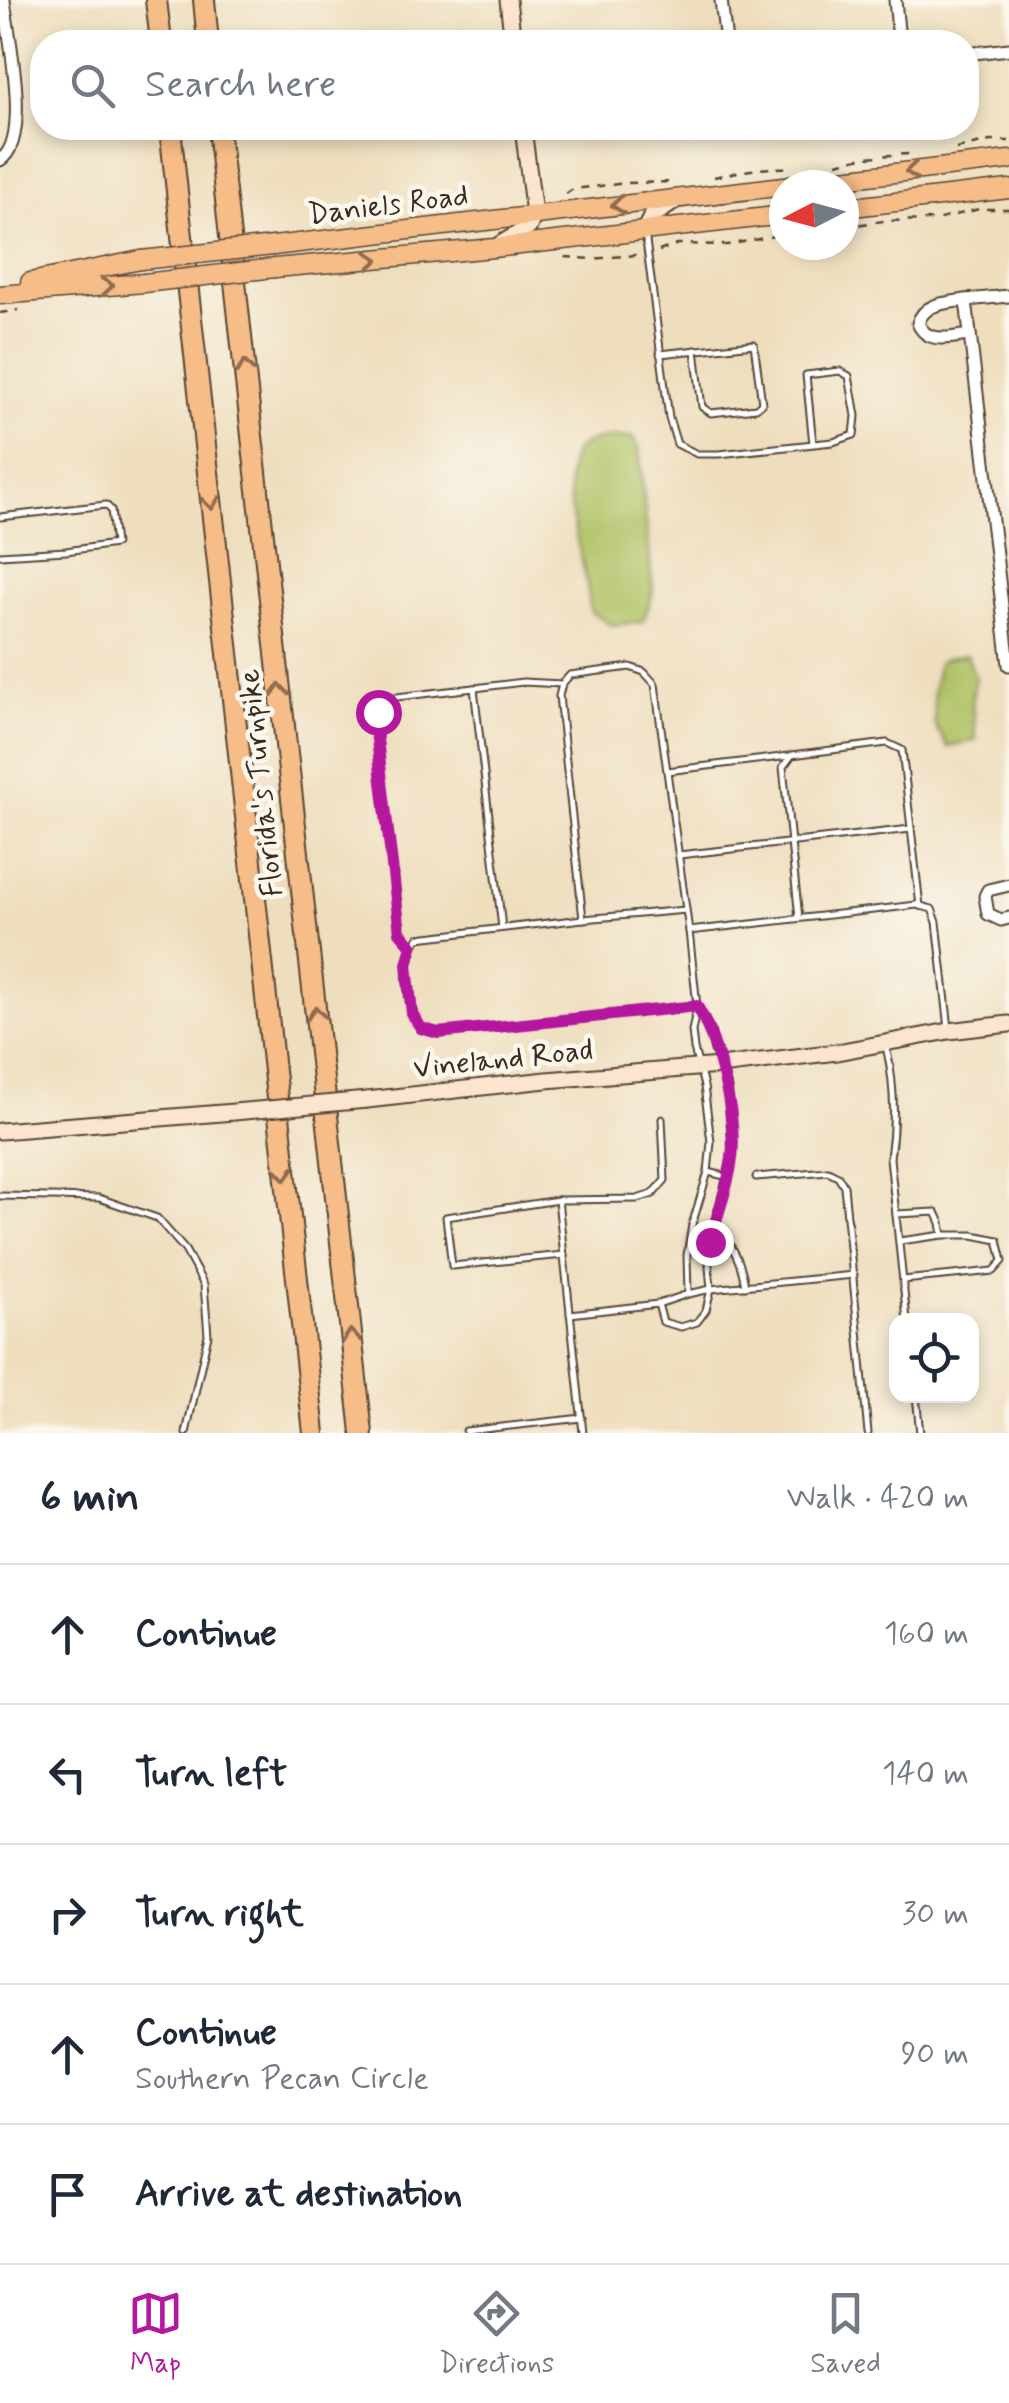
<!DOCTYPE html>
<html lang="en">
<head>
<meta charset="utf-8">
<style>
	body { margin:0; font-family:Mynerve,sans-serif; background:#f2f2f3; color:#1f2937 }
	.controls { position:absolute; right:30px; bottom:30px; display:grid; overflow:hidden; border-radius:20px; box-shadow:0 5px 15px #0003 }
	.controls button { width:90px; height:90px; display:grid; place-items:center; padding:0; border:0; border-bottom:2px solid #e0e1e3; background:#fff; color:#1f2937; font:50px sans-serif }
	.compass { position:absolute; left:769px; top:170px; width:90px; height:90px; border-radius:50%; background:#fff; box-shadow:0 5px 15px #0003; rotate:264deg }
	.stop { position:absolute; width:30px; height:30px; margin:-22px; border:8px solid #b5179e; border-radius:50%; background:#fff }
	.stop.end { background:#b5179e; border-color:#fff; box-shadow:0 2px 10px #0008 }
	.list { margin:0; padding:0; list-style:none }
	h2 { display:flex; justify-content:space-between; align-items:center; height:130px; margin:0; padding:0 40px; font-size:42px }
	h2 small { font-size:32px; font-weight:400; color:#747a83 }
	.list li { display:grid; grid-template-columns:65px 1fr auto; gap:30px; align-items:center; box-sizing:border-box; height:140px; padding:0 40px; border-top:2px solid #e0e1e3 }
	.list b { display:block; font-size:38px; white-space:nowrap }
	.list p { margin:0; font-size:32px; white-space:nowrap; color:#747a83 }
	.list em { font-size:32px; font-style:normal; color:#747a83 }
	.icon { flex:none; width:55px; height:55px; fill:none; stroke:currentColor; stroke-width:2; stroke-linecap:round; stroke-linejoin:round }
	.map { position:relative; flex:none; width:1009px; height:1433px; overflow:hidden }
	.search { position:absolute; background:#fff; box-shadow:0 5px 15px #0003; left:30px; right:30px; top:30px; height:110px; display:flex; align-items:center; gap:25px; box-sizing:border-box; padding:0 35px; border-radius:40px; color:#747a83; font-size:38px }
	.sheet { height:830px; background:#fff }
	nav { display:flex; justify-content:space-around; align-items:center; box-sizing:border-box; height:140px; border-top:2px solid #e0e1e3; background:#fff; font-size:28px; color:#747a83 }
	nav a { display:grid; justify-items:center; gap:5px }
	nav .on { color:#b5179e }
	.map>svg:first-child { display:block }
</style>
</head>
<body>
<div class="map">
<svg width="1009" height="1433" viewBox="0 0 1009 1433">
	<rect width="100%" height="100%" fill="#fbf7ec"/>
	<filter id="ink" filterUnits="userSpaceOnUse"><feTurbulence type="fractalNoise" baseFrequency=".01" numOctaves="2"/><feDisplacementMap in="SourceGraphic" scale="20" xChannelSelector="R" yChannelSelector="G"/><feConvolveMatrix kernelMatrix="1 2 1 2 8 2 1 2 1" color-interpolation-filters="sRGB"/></filter>
	<filter id="wash" filterUnits="userSpaceOnUse"><feTurbulence type="fractalNoise" baseFrequency=".0048" numOctaves="4" result="noise"/><feDisplacementMap in="SourceGraphic" scale="40" xChannelSelector="R" yChannelSelector="G"/><feGaussianBlur stdDeviation="2.25" result="paint"/><feColorMatrix in="noise" values="0 0 0 0 0 0 0 0 0 0 0 0 0 0 0 0 0 1.4 0 .05"/><feComposite in="paint" operator="in"/></filter>
	<g filter="url(#wash)">
		<rect width="100%" height="100%" fill="#eedebe"/>
		<g fill="#b0c266" stroke="#767642" stroke-width="2.5">
			<path d="M 632,437 L 639,448 L 653,592 L 643,622 L 611,625 L 591,612 C 589,599 588,586 585,574 C 579,548 555,465 580,447 C 594,436 616,438 632,437 Z"/>
			<path d="M 967,655 L 975,677 L 972,702 L 976,740 L 948,747 L 935,725 L 933,693 L 938,663 L 947,658 Z"/>
		</g>
	</g>
	<g filter="url(#ink)">
		<g fill="none" stroke-linecap="round" stroke-linejoin="round">
			<g stroke="#564536" stroke-width="9">
				<g id="lane">
					<path d="M 645,233 L 669,418 L 677,444 L 697,454 L 719,454 L 833,442 L 854,435 L 856,416 L 849,376 L 840,371 L 806,375 L 813,444"/>
					<path d="M 660,354 L 754,344 L 762,403 L 756,408 L 711,413 L 702,407 L 695,350"/>
					<path d="M 0,517 L 106,505 L 111,510 L 115,544 L 66,551 L 0,555"/>
					<path d="M 475,688 L 523,682 L 562,684"/>
					<path d="M 667,771 L 789,756"/>
					<path d="M 679,855 L 911,829"/>
					<path d="M 686,910 L 583,919 L 418,938 C 401,963 405,1004 421,1029 L 438,1033 L 697,1006"/>
					<path d="M 799,918 L 783,767 L 792,755 L 887,743 L 902,750 L 920,906"/>
					<path d="M 583,919 L 559,696 L 562,684 L 570,675 L 630,667 L 644,672 L 655,684 L 689,931 L 697,1006 L 692,1031 L 694,1049 L 704,1086 L 711,1142 L 708,1172 L 692,1225 L 687,1255 L 688,1294"/>
					<path d="M 689,931 L 917,905 L 932,909 L 937,922 L 949,1029"/>
					<path d="M 413,946 L 400,932 L 376,731 L 378,712 L 388,698 L 474,688 L 502,928"/>
					<path d="M 886,1046 C 895,1085 896,1119 890,1158 L 907,1320"/>
					<path d="M 708,1172 L 729,1177"/>
					<path d="M 756,1177 L 828,1171 L 838,1176 L 844,1186 L 868,1433"/>
					<path d="M 0,1196 L 99,1198 L 157,1218 L 185,1250 L 204,1285 L 208,1335 L 186,1433"/>
					<path d="M 558,1200 L 583,1433"/>
					<path d="M 896,1214 L 936,1212 L 941,1223 L 943,1235 L 900,1241"/>
					<path d="M 714,1225 C 732,1243 741,1260 745,1286"/>
					<path d="M 564,1255 L 452,1266 L 446,1217 L 558,1200 L 637,1199 L 653,1194 L 665,1180 L 662,1119"/>
					<path d="M 903,1280 L 994,1271 L 1003,1261 L 998,1240 L 973,1235 L 943,1235"/>
					<path d="M 658,1304 L 663,1322 L 681,1327 L 697,1322 L 706,1310 L 711,1289 L 709,1267 L 710,1242 L 733,1154 L 727,1084 L 713,1047 L 711,1030 L 698,1009"/>
					<path d="M 570,1314 L 658,1304 L 688,1294 L 711,1289 L 854,1275"/>
					<path d="M 916,1396 L 920,1433"/>
					<path d="M 466,1433 L 466,1431 L 582,1418"/>
				</g>
			</g>
			<g stroke="#564536" stroke-width="15">
				<g id="street">
					<path d="M 721,0 L 726,42"/>
					<path d="M 895,0 L 899,40 L 901,42"/>
					<path d="M 966,54 L 1009,49"/>
					<path d="M 0,160 C 32,141 8,35 4,0"/>
					<path d="M 1009,296 L 966,300 L 1009,665"/>
					<path d="M 966,300 C 947,303 925,302 918,323 C 927,345 950,337 970,335"/>
					<path d="M 1009,885 L 988,890 L 985,896 L 988,914 L 1001,920 L 1009,918"/>
				</g>
			</g>
			<g stroke="#564536" stroke-width="19">
				<g id="secondary">
					<path d="M 508,0 L 513,42"/>
					<path d="M 644,231 L 651,217 L 674,202"/>
					<path d="M 499,245 L 529,227 L 534,214 L 523,128"/>
					<path d="M 367,1100 L 546,1080 L 720,1066 L 837,1052 L 949,1031 L 1009,1024"/>
					<path d="M 0,1131 L 234,1112"/>
				</g>
			</g>
			<g stroke="#564536" stroke-width="21">
				<g id="primary">
					<path d="M 789,185 L 1009,160"/>
					<path d="M 844,208 L 1009,189"/>
					<path d="M 273,246 L 784,186"/>
					<path d="M 275,268 L 494,248 L 784,215"/>
					<path d="M 30,282 L 141,260"/>
					<path d="M 0,295 L 144,283"/>
				</g>
			</g>
			<g stroke="#564536" stroke-width="24">
				<g id="highway">
					<path d="M 156,0 L 161,42"/>
					<path d="M 204,0 L 208,42"/>
					<path d="M 170,128 L 314,1433"/>
					<path d="M 218,128 L 362,1433"/>
				</g>
			</g>
			<g stroke="#564536" stroke-width="2.5" stroke-dasharray="8 8" stroke-linecap="butt">
				<path d="M 956,149 L 990,141 L 1009,141"/>
				<path d="M 837,163 L 863,157 L 909,154"/>
				<path d="M 714,177 C 739,171 764,167 790,168"/>
				<path d="M 566,194 L 573,189 L 628,183 L 676,182"/>
				<path d="M 844,227 L 883,221 L 936,220 L 979,209 L 1009,209"/>
				<path d="M 659,251 L 678,244 L 727,245 L 784,234"/>
				<path d="M 565,257 L 591,259 L 636,255"/>
				<path d="M 0,313 L 18,310"/>
			</g>
			<use href="#lane" stroke="#fff" stroke-width="5"/>
			<use href="#street" stroke="#fff" stroke-width="11"/>
			<use href="#secondary" stroke="#fce5cf" stroke-width="15"/>
			<use href="#primary" stroke="#f7bd88" stroke-width="18"/>
			<use href="#highway" stroke="#f7bd88" stroke-width="20"/>
			<g stroke="#564536" stroke-width="19" stroke-linecap="butt">
				<path id="secondary-bridge" d="M 234,1112 L 367,1100"/>
			</g>
			<g stroke="#564536" stroke-width="21" stroke-linecap="butt">
				<g id="primary-bridge">
					<path d="M 141,260 L 273,246"/>
					<path d="M 144,283 L 275,268"/>
				</g>
			</g>
			<use href="#secondary-bridge" stroke="#fce5cf" stroke-width="15"/>
			<use href="#primary-bridge" stroke="#f7bd88" stroke-width="18"/>
		</g>
		<defs><path id="oneway-chevron" d="M-2-3.5L2.5 0L-2 3.5" fill="none" stroke-width="1.6" stroke-linecap="round" stroke-linejoin="round" transform="scale(2.5)"/></defs>
		<g stroke="#906c4e">
			<use href="#oneway-chevron" transform="translate(912 171) rotate(174)"/>
			<use href="#oneway-chevron" transform="translate(618 205) rotate(173)"/>
			<use href="#oneway-chevron" transform="translate(372 260) rotate(-5)"/>
			<use href="#oneway-chevron" transform="translate(107 286) rotate(-5)"/>
			<use href="#oneway-chevron" transform="translate(245 367) rotate(-96)"/>
			<use href="#oneway-chevron" transform="translate(211 503) rotate(84)"/>
			<use href="#oneway-chevron" transform="translate(280 690) rotate(-96)"/>
			<use href="#oneway-chevron" transform="translate(316 1013) rotate(-96)"/>
			<use href="#oneway-chevron" transform="translate(285 1174) rotate(84)"/>
			<use href="#oneway-chevron" transform="translate(351 1336) rotate(-96)"/>
		</g>
	</g>
	<g fill="none" stroke-linecap="round" stroke-linejoin="round" filter="url(#ink)">
		<path stroke="#b5179e" stroke-width="12" d="M 378,712 L 376,731 L 400,932 L 412,946 L 407,964 L 412,1014 L 421,1028 L 438,1033 L 697,1006 C 718,1043 737,1114 732,1158 C 729,1186 717,1214 710,1242"/>
	</g>
	<g text-anchor="middle" stroke-width="9" stroke-linejoin="round" paint-order="stroke">
		<g font-size="30" fill="#3b2a1e" stroke="#fbf7ec">
			<text transform="translate(388 204) rotate(-7)" y="10">Daniels Road</text>
			<text transform="translate(260 783) rotate(-96)" y="10">Florida's Turnpike</text>
			<text transform="translate(503 1058) rotate(-6)" y="10">Vineland Road</text>
		</g>
	</g>
</svg>
<div class="controls">
<button><svg class="icon" aria-label="locate" viewBox="0 0 24 24"><circle cx="12" cy="12" r="6"/><path d="M12 2v4M12 18v4M2 12h4M18 12h4"/></svg></button>
</div>
<svg class="compass" viewBox="-18 -18 36 36"><path d="M0-13l5 13h-10z" fill="#e53935"/><path d="M0 13l5-13h-10z" fill="#747a83"/></svg>
<div class="stop" style="left:378px;top:712px"></div>
<div class="stop end" style="left:710px;top:1242px"></div>
<div class="search"><svg class="icon" aria-label="search" viewBox="0 0 24 24"><circle cx="10" cy="10" r="6"/><path d="M15 15l6 6"/></svg>Search here</div>
</div>
<section class="sheet">
<h2>6 min<small>Walk · 420 m</small></h2>
<ul class="list">
<li><svg class="icon" aria-label="ahead" viewBox="0 0 24 24"><path d="M12 20V5M6 11l6-6 6 6"/></svg><div><b>Continue</b></div><em>160 m</em></li>
<li><svg class="icon" aria-label="left" viewBox="0 0 24 24"><path d="M17 20v-9H6M10 6l-5 5 5 5"/></svg><div><b>Turn left</b></div><em>140 m</em></li>
<li><svg class="icon" aria-label="right" viewBox="0 0 24 24"><path d="M7 20v-9h11M14 6l5 5-5 5"/></svg><div><b>Turn right</b></div><em>30 m</em></li>
<li><svg class="icon" aria-label="ahead" viewBox="0 0 24 24"><path d="M12 20V5M6 11l6-6 6 6"/></svg><div><b>Continue</b><p>Southern Pecan Circle</p></div><em>90 m</em></li>
<li><svg class="icon" aria-label="arrive" viewBox="0 0 24 24"><path d="M6 21V4h12l-3 4 3 4H6"/></svg><div><b>Arrive at destination</b></div></li>
</ul>
</section>
<nav>
<a class="on"><svg class="icon" aria-label="map" viewBox="0 0 24 24"><path d="M3 6l6-2 6 2 6-2v14l-6 2-6-2-6 2zM9 4v14M15 6v14"/></svg>Map</a>
<a><svg class="icon" aria-label="directions" viewBox="0 0 24 24"><path d="M12 3l9 9-9 9-9-9zM9 14v-3h6M13 9l2 2-2 2"/></svg>Directions</a>
<a><svg class="icon" aria-label="saved" viewBox="0 0 24 24"><path d="M7 4h10v16l-5-4-5 4z"/></svg>Saved</a>
</nav>
</body>
</html>
